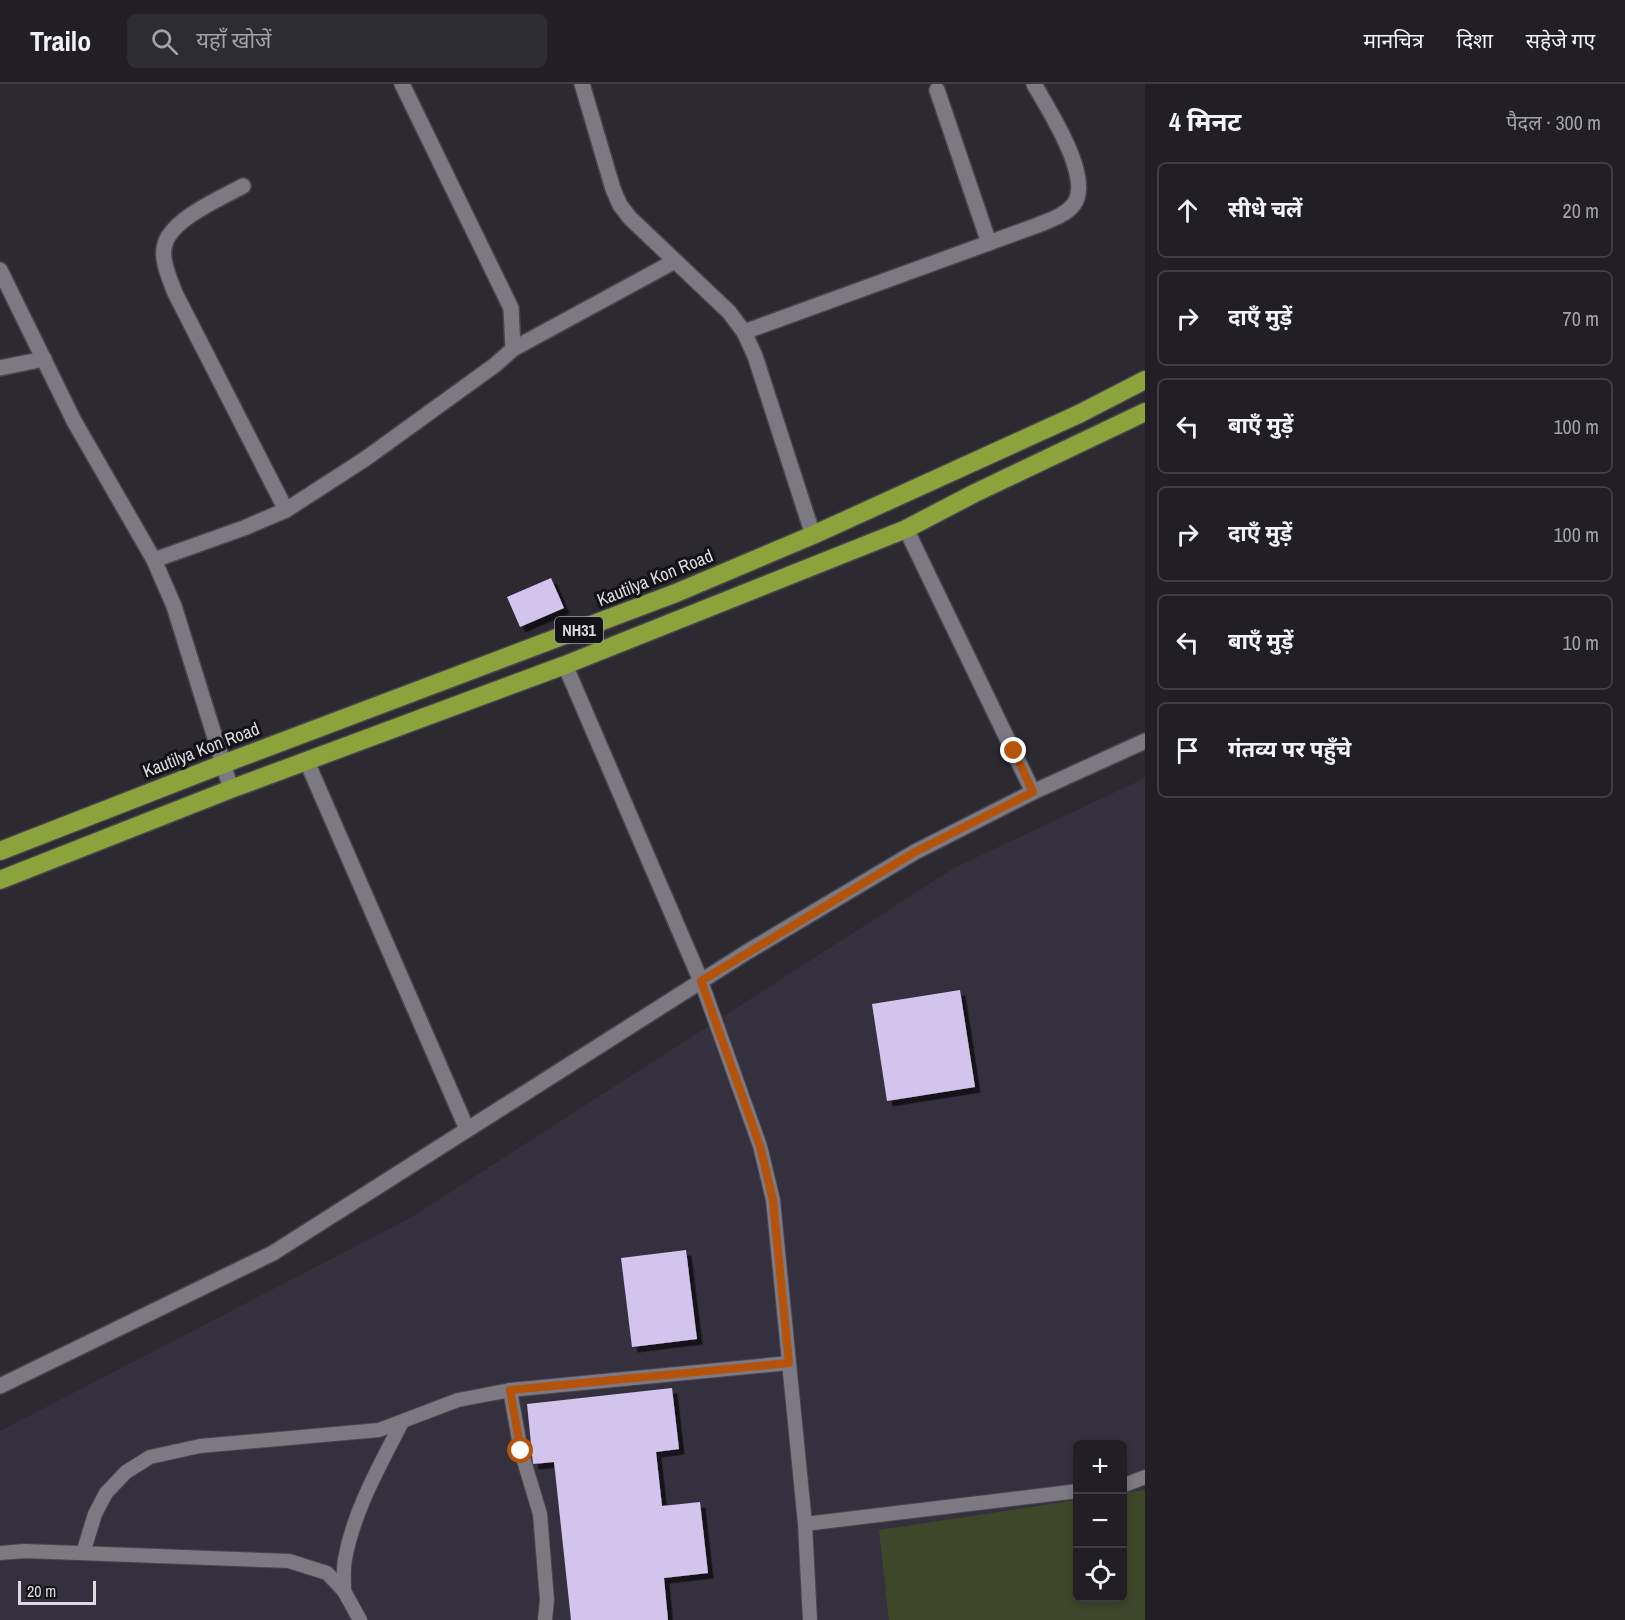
<!DOCTYPE html>
<html lang="hi">
<head>
<meta charset="utf-8">
<style>
	body { margin:0; font-family:"Archivo Narrow","Noto Sans Devanagari",sans-serif; background:#2d2c32; color:#f1f3f6 }
	.controls { position:absolute; right:18px; bottom:18px; display:grid; overflow:hidden; border-radius:9px; box-shadow:0 3px 9px #0003 }
	.controls button { width:54px; height:54px; display:grid; place-items:center; padding:0; border:0; border-bottom:2px solid #3e3d42; background:#211f25; color:#f1f3f6; font:30px sans-serif }
	.scale { position:absolute; left:18px; bottom:15px; width:78px; box-sizing:border-box; padding-left:6px; border:3px solid #dddbe1; border-top:0; font-size:16px; line-height:21px; white-space:nowrap; color:#dddbe1; -webkit-text-stroke:4px #131216; paint-order:stroke }
	.stop { position:absolute; width:18px; height:18px; margin:-14px; border:4px solid #b45309; border-radius:50%; background:#fff }
	.stop.end { background:#b45309; border-color:#fff; box-shadow:0 2px 6px #0008 }
	.list { margin:0; padding:0; list-style:none }
	h2 { display:flex; justify-content:space-between; align-items:center; height:78px; margin:0; padding:0 24px; font-size:26px }
	h2 small { font-size:20px; font-weight:400; color:#a2a2a7 }
	.list li { display:grid; grid-template-columns:39px 1fr auto; gap:18px; align-items:center; box-sizing:border-box; height:96px; margin:0 12px 12px; padding:0 12px; border:2px solid #3e3d42; border-radius:9px }
	.list b { display:block; font-size:22px; white-space:nowrap }
	.list em { font-size:20px; font-style:normal; color:#a2a2a7 }
	.icon { flex:none; width:33px; height:33px; fill:none; stroke:currentColor; stroke-width:2; stroke-linecap:round; stroke-linejoin:round }
	.map { position:relative; flex:none; width:1145px; height:1536px; overflow:hidden }
	header { display:flex; align-items:center; gap:36px; box-sizing:border-box; height:84px; padding:0 30px; background:#211f25; border-bottom:2px solid #3e3d42 }
	header strong { font-size:28px }
	nav { display:flex; gap:33px; margin-inline-start:auto; font-size:21px }
	.search { width:420px; height:54px; background:#2d2c32; display:flex; align-items:center; gap:15px; box-sizing:border-box; padding:0 21px; border-radius:9px; color:#a2a2a7; font-size:22px }
	main { display:flex }
	aside { flex:1; background:#211f25 }
	.map>svg:first-child { display:block }
</style>
</head>
<body>
<header>
<strong>Trailo</strong>
<div class="search"><svg class="icon" aria-label="search" viewBox="0 0 24 24"><circle cx="10" cy="10" r="6"/><path d="M15 15l6 6"/></svg>यहाँ खोजें</div>
<nav><a>मानचित्र</a><a>दिशा</a><a>सहेजे गए</a></nav>
</header>
<main>
<div class="map">
<svg width="1145" height="1536" viewBox="0 0 1145 1536">
	<defs>
		<filter id="shadow"><feDropShadow dx="5.5" dy="5.5" stdDeviation="0" flood-color="#0009"/></filter>
	</defs>
	<rect width="100%" height="100%" fill="#2c2931"/>
	<path fill="#35303e" fill-rule="evenodd" d="M 1145,694 L 1145,1536 L 0,1536 L 0,1347 L 410,1134 L 954,784 ZM 1078,1360 L 1122,1360 L 1122,1514 L 1078,1514 Z"/>
	<path fill="#3f472b" d="M 1145,1406 L 1145,1536 L 889,1536 L 879,1446 L 1077,1416 L 1078,1514 L 1122,1514 L 1123,1409 Z"/>
	<g fill="#d3c4ee" filter="url(#shadow)">
		<path d="M 551,494 L 564,524 L 520,543 L 507,513 Z"/>
		<path d="M 960,906 L 975,1003 L 887,1017 L 872,920 Z"/>
		<path d="M 686,1166 L 697,1255 L 632,1263 L 621,1174 Z"/>
		<path d="M 672,1304 L 679,1365 L 656,1368 L 662,1422 L 700,1418 L 708,1489 L 664,1494 L 668,1536 L 571,1536 L 554,1378 L 533,1380 L 527,1320 Z"/>
	</g>
	<g fill="none" stroke-linecap="round" stroke-linejoin="round">
		<g stroke="#48464d" stroke-width="16">
			<g id="lane">
				<path d="M 701,897 L 760,1062 L 773,1116 L 805,1440 L 810,1536"/>
				<path d="M 510,1306 L 521,1367 L 540,1430 L 547,1516 L 545,1536"/>
				<path d="M 1122,1402 L 1145,1393"/>
				<path d="M 805,1440 L 1078,1407"/>
				<path d="M 0,1469 L 25,1467 L 289,1477 L 327,1489 L 344,1507 L 360,1536"/>
				<path d="M 83,1469 L 95,1430 L 106,1409 L 126,1388 L 150,1373 L 200,1362 L 379,1346 L 458,1316 L 510,1306 L 789,1279"/>
				<path d="M 344,1507 C 344,1496 343,1485 345,1475 C 354,1426 380,1381 402,1338"/>
			</g>
		</g>
		<g stroke="#48464d" stroke-width="18">
			<g id="street">
				<path d="M 582,0 L 613,105 L 620,121 L 630,134 L 729,228 L 744,248 L 755,272 L 813,451"/>
				<path d="M 937,6 L 989,159"/>
				<path d="M 243,102 C 221,114 172,135 165,160 C 160,175 170,195 175,209 L 286,426"/>
				<path d="M 0,186 L 74,337 L 154,476 L 174,522 L 231,705"/>
				<path d="M 744,248 L 1038,141 C 1050,136 1066,131 1074,120 C 1093,93 1048,25 1034,0"/>
				<path d="M 513,265 L 675,177"/>
				<path d="M 0,284 L 44,275"/>
				<path d="M 906,445 L 1033,708"/>
				<path d="M 154,476 L 244,444 L 286,426 L 365,375 L 495,281 L 513,265 L 511,224 L 402,0"/>
				<path d="M 565,581 L 701,897"/>
				<path d="M 307,678 L 467,1045"/>
			</g>
		</g>
		<g stroke="#48464d" stroke-width="18">
			<path id="secondary" d="M 0,1302 L 273,1169 L 747,868 L 915,768 L 1033,708 L 1145,657"/>
		</g>
		<g stroke="#48464d" stroke-width="21">
			<g id="highway">
				<path d="M 0,767 L 223,680 L 676,509 L 813,451 L 1079,330 L 1145,296"/>
				<path d="M 0,796 L 231,705 L 565,581 L 906,445 L 975,409 L 1145,328"/>
			</g>
		</g>
		<use href="#lane" stroke="#7c7983" stroke-width="14"/>
		<use href="#street" stroke="#7c7983" stroke-width="15"/>
		<use href="#secondary" stroke="#7c7983" stroke-width="15"/>
		<use href="#highway" stroke="#8ca23b" stroke-width="18"/>
	</g>
	<g fill="none" stroke-linecap="round" stroke-linejoin="round">
		<path stroke="#b45309" stroke-width="8" d="M 521,1367 L 510,1306 L 789,1279 L 773,1116 L 760,1062 L 701,897 L 915,768 L 1033,708 L 1014,667"/>
	</g>
	<g text-anchor="middle" stroke-width="6" stroke-linejoin="round" paint-order="stroke">
		<rect fill="#131216" stroke="#a09fa4" stroke-width="1.5" x="555" y="533" width="48" height="26" rx="4.5"/>
		<g font-size="16" font-weight="bold" fill="#dddbe1">
			<text x="579" y="552">NH31</text>
		</g>
		<g font-size="18" fill="#dddbe1" stroke="#131216">
			<text transform="translate(655 494) rotate(-22)" y="6">Kautilya Kon Road</text>
			<text transform="translate(201 666) rotate(-21)" y="6">Kautilya Kon Road</text>
		</g>
	</g>
</svg>
<div class="controls">
<button>+</button>
<button>−</button>
<button><svg class="icon" aria-label="locate" viewBox="0 0 24 24"><circle cx="12" cy="12" r="6"/><path d="M12 2v4M12 18v4M2 12h4M18 12h4"/></svg></button>
</div>
<div class="scale">20 m</div>
<div class="stop" style="left:521px;top:1367px"></div>
<div class="stop end" style="left:1014px;top:667px"></div>
</div>
<aside>
<h2>4 मिनट<small>पैदल · 300 m</small></h2>
<ul class="list">
<li><svg class="icon" aria-label="ahead" viewBox="0 0 24 24"><path d="M12 20V5M6 11l6-6 6 6"/></svg><div><b>सीधे चलें</b></div><em>20 m</em></li>
<li><svg class="icon" aria-label="right" viewBox="0 0 24 24"><path d="M7 20v-9h11M14 6l5 5-5 5"/></svg><div><b>दाएँ मुड़ें</b></div><em>70 m</em></li>
<li><svg class="icon" aria-label="left" viewBox="0 0 24 24"><path d="M17 20v-9H6M10 6l-5 5 5 5"/></svg><div><b>बाएँ मुड़ें</b></div><em>100 m</em></li>
<li><svg class="icon" aria-label="right" viewBox="0 0 24 24"><path d="M7 20v-9h11M14 6l5 5-5 5"/></svg><div><b>दाएँ मुड़ें</b></div><em>100 m</em></li>
<li><svg class="icon" aria-label="left" viewBox="0 0 24 24"><path d="M17 20v-9H6M10 6l-5 5 5 5"/></svg><div><b>बाएँ मुड़ें</b></div><em>10 m</em></li>
<li><svg class="icon" aria-label="arrive" viewBox="0 0 24 24"><path d="M6 21V4h12l-3 4 3 4H6"/></svg><div><b>गंतव्य पर पहुँचे</b></div></li>
</ul>
</aside>
</main>
</body>
</html>
